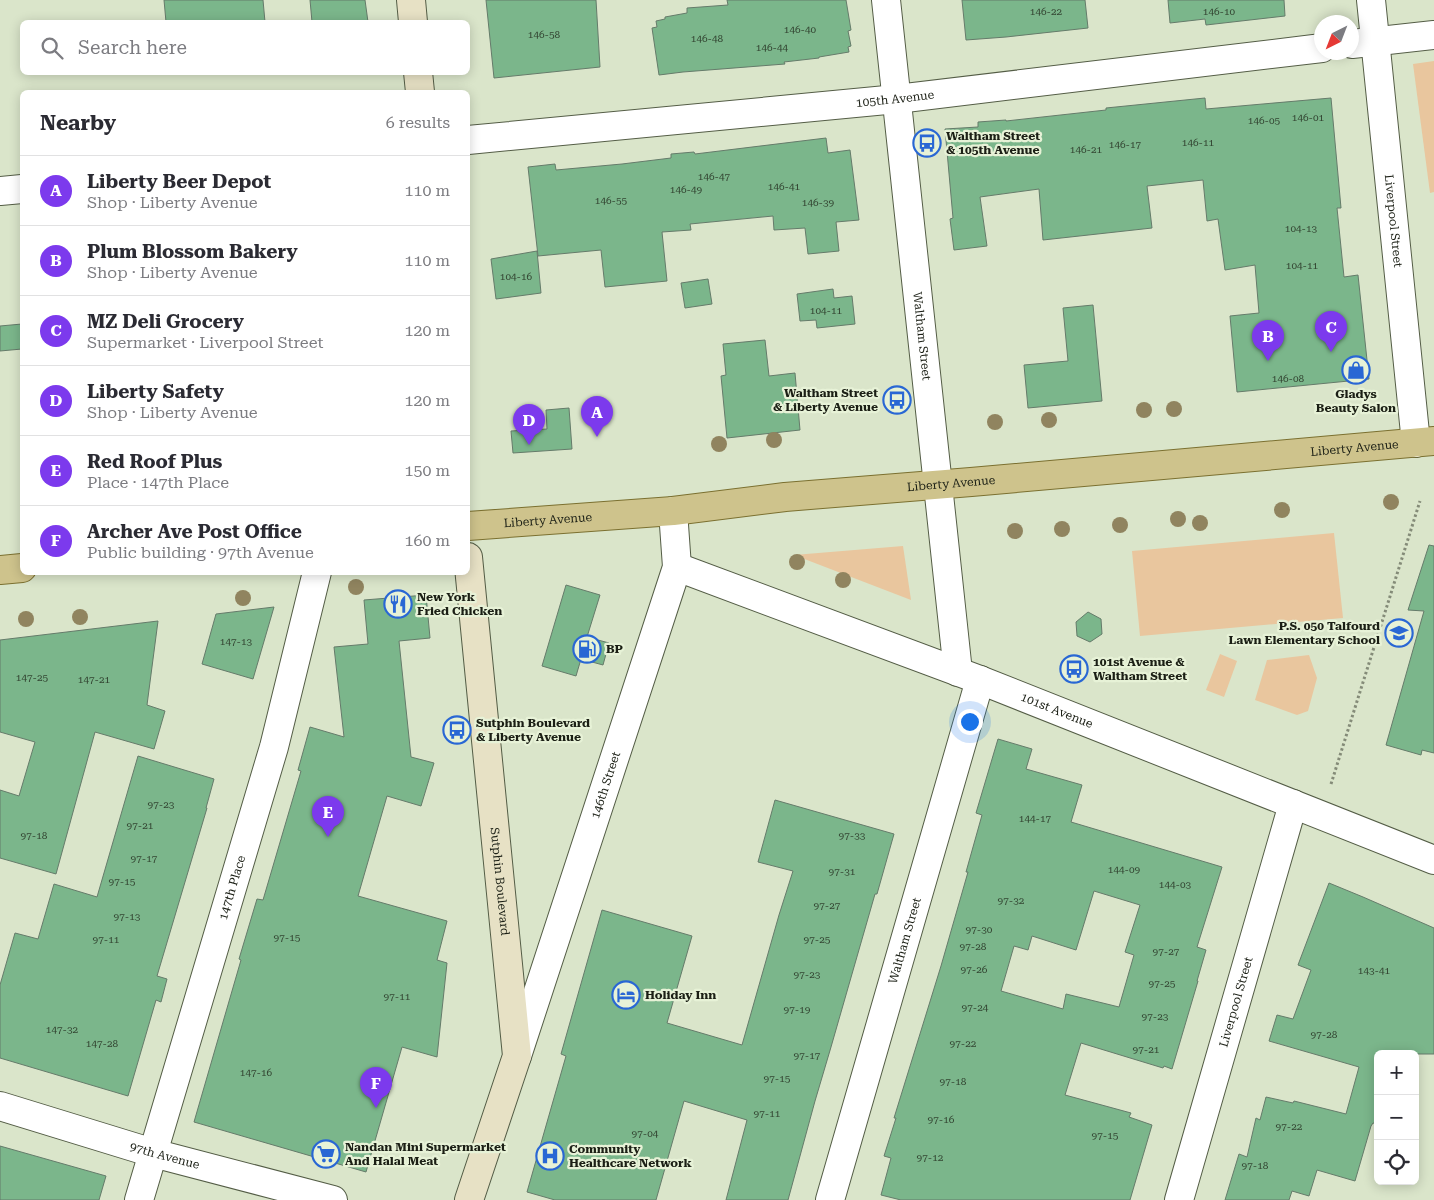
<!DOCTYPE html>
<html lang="en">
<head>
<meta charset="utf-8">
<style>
	body { margin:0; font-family:"Roboto Serif",serif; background:#f7f7f7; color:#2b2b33 }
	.controls { position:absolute; right:15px; bottom:15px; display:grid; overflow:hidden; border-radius:8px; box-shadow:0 2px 12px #0003 }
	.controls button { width:45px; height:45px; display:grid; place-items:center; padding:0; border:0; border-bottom:1px solid #e1e1e2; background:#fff; color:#2b2b33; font:25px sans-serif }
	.compass { position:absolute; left:1314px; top:15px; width:45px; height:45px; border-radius:50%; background:#fff; box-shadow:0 2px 12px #0003; rotate:222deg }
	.you { position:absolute; left:969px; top:721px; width:18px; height:18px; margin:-12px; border:4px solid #fff; border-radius:50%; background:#1a73e8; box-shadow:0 0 0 8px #1a73e833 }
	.badge { display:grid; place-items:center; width:32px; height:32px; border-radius:50%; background:#7c3aed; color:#fff; font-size:16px; font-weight:700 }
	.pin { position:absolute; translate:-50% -41px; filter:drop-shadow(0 1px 2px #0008) }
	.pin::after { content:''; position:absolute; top:26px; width:18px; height:15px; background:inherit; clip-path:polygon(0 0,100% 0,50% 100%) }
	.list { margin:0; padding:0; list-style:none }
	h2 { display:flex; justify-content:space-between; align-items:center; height:65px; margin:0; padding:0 20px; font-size:21px }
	h2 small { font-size:16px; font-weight:400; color:#7c7c81 }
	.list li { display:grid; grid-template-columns:32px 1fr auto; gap:15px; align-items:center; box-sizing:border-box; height:70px; padding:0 20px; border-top:1px solid #e1e1e2 }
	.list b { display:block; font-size:19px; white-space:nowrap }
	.list p { margin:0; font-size:16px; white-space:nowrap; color:#7c7c81 }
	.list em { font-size:16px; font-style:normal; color:#7c7c81 }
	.icon { flex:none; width:28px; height:28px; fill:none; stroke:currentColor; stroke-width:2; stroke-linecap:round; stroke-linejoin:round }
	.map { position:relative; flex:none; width:1434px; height:1200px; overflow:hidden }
	.search { position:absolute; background:#fff; box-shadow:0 2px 12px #0003; left:20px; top:20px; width:450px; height:55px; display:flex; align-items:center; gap:12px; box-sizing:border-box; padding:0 18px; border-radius:8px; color:#7c7c81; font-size:19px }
	.panel { position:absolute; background:#fff; box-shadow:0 2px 12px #0003; left:20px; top:90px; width:450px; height:485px; border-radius:8px }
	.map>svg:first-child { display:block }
</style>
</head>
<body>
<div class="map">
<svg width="1434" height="1200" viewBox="0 0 1434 1200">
	<rect width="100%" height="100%" fill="#dae5ca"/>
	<g fill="#e9c69e">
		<path d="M 1434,61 L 1434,192 L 1430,193 L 1413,64 Z"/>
		<path d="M 1334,533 L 1343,618 L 1140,636 L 1132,551 Z"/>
		<path d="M 903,546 L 911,600 L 794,555 Z"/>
		<path d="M 1220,654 L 1237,661 L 1224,697 L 1206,690 Z"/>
		<path d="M 1309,655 L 1317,678 L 1308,711 L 1297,715 L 1255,700 L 1267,660 Z"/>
	</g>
	<g fill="#7bb68b" stroke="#657b6a" fill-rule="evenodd">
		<path d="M 164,0 L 263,0 L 265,22 L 166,22 Z"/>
		<path d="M 310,0 L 365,0 L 368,22 L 312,22 Z"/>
		<path d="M 486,0 L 596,0 L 600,67 L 494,78 Z"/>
		<path d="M 727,0 L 846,0 L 851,30 L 848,31 L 851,46 L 848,47 L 849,52 L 819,57 L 819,58 L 784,62 L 785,64 L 683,72 L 659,75 L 652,28 L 657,27 L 656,21 L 665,19 L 665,17 L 687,13 L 687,8 L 728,5 Z"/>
		<path d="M 962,0 L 1085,0 L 1088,28 L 1006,37 L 966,40 Z"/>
		<path d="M 1168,0 L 1284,0 L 1285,16 L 1206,25 L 1205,19 L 1170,23 Z"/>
		<path d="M 1205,98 L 1206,109 L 1331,98 L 1341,208 L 1337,208 L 1344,277 L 1358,275 L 1369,379 L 1237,392 L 1230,316 L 1259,313 L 1255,265 L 1225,270 L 1218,219 L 1207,221 L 1203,180 L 1147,186 L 1152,228 L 1043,240 L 1039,189 L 980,197 L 987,246 L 954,250 L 950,219 L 953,218 L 945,129 L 978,127 L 978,122 L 1006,120 L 1006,121 L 1106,110 L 1106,108 Z"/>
		<path d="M 826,138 L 828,153 L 850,150 L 859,220 L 836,222 L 839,251 L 808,254 L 805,228 L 774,230 L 773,216 L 690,224 L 691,230 L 662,232 L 667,281 L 605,287 L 601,250 L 538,256 L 528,167 L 555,164 L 556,170 L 622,164 L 671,158 L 671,154 L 694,152 L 695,154 Z"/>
		<path d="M 537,251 L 541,293 L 496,299 L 491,259 Z"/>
		<path d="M 708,279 L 712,304 L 685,308 L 681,283 Z"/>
		<path d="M 833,289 L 834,298 L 852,296 L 855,324 L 817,328 L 816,320 L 800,321 L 797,294 Z"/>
		<path d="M 1093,305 L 1102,401 L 1028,408 L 1024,365 L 1068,361 L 1063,308 Z"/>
		<path d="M 22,324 L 22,349 L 0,351 L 0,326 Z"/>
		<path d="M 765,340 L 769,376 L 795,373 L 800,430 L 727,438 L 721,376 L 726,375 L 723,344 Z"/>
		<path d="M 569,408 L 572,449 L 513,453 L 511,431 L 547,429 L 546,410 Z"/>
		<path d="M 1429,545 L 1434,546 L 1434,753 L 1422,750 L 1421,755 L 1386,745 L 1424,611 L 1408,610 Z"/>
		<path d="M 566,585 L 600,595 L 587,637 L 609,643 L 603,665 L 581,659 L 576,676 L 542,666 Z"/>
		<path d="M 426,595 L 430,638 L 399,641 L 411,757 L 434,763 L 421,806 L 387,796 L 358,896 L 447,921 L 437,960 L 447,963 L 437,1057 L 402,1047 L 366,1172 L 194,1122 L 241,960 L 239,959 L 257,899 L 263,900 L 301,771 L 298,770 L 310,727 L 344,737 L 334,647 L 368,644 L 364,600 Z"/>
		<path d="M 274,607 L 253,679 L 202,664 L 216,614 Z"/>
		<path d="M 1088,612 L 1101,619 L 1102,634 L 1090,642 L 1077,636 L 1076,622 Z"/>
		<path d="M 158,621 L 147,705 L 165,711 L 154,749 L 95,732 L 56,874 L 0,858 L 0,790 L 19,796 L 35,742 L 0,732 L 0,640 Z"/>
		<path d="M 998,739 L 1032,749 L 1026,769 L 1082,785 L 1071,822 L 1222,867 L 1197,947 L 1206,950 L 1197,981 L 1198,981 L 1172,1069 L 1164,1066 L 1163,1068 L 1081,1043 L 1065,1095 L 1131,1113 L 1129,1117 L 1152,1125 L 1130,1200 L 901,1200 L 881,1195 L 891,1158 L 884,1156 L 896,1118 L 894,1118 L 941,966 L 968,872 L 966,872 L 982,815 L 976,813 ZM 1094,891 L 1140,905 L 1125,952 L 1134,955 L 1119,1007 L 1066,994 L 1063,1009 L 1001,991 L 1014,946 L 1028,950 L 1032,936 L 1076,950 Z"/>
		<path d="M 138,756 L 214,779 L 206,808 L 207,808 L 157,976 L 167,979 L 161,1002 L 156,1000 L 128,1096 L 0,1058 L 0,985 L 15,933 L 38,939 L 54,884 L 97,897 Z"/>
		<path d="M 775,800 L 894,834 L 877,894 L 875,894 L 831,1047 L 815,1101 L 788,1200 L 726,1200 L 747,1120 L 684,1101 L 656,1200 L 555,1200 L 527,1192 L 566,1056 L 561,1054 L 602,910 L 692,936 L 667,1023 L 742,1045 L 779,915 L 793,871 L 758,862 Z"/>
		<path d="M 1329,883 L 1363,897 L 1434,928 L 1434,1054 L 1378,1054 L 1378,1124 L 1373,1123 L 1371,1126 L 1355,1181 L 1317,1170 L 1309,1196 L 1292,1191 L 1289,1200 L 1225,1200 L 1239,1154 L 1247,1157 L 1256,1118 L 1260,1120 L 1266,1097 L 1293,1103 L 1294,1101 L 1346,1114 L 1359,1067 L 1269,1041 L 1277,1015 L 1293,1019 L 1311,970 L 1298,965 Z"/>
		<path d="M 0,1146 L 106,1176 L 99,1200 L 0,1200 Z"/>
	</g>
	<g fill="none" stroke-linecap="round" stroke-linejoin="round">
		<g stroke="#545d46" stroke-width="30">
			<g id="street">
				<path id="s1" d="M 886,0 L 958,672"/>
				<path id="s2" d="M 1371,0 L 1416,443"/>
				<path d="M 1352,44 L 1434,35"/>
				<path id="s3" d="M 468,140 L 897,99 L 1322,48"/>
				<path d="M 0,191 L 22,189"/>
				<path id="s4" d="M 677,567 L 980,680 L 1434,860"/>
				<path id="s5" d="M 517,1056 L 677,567 L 673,511"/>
				<path id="s6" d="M 0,1106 L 153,1153 L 333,1200"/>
				<path id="s7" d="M 139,1200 L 274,747 L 317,572"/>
				<path id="s8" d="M 830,1200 L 980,680"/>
				<path id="s9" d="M 1179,1200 L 1293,804"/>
			</g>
		</g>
		<g stroke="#545d46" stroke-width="30">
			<g id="secondary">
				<path d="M 411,0 L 413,22"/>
				<path d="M 418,72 L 420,92"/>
				<path id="s10" d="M 468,557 L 517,1056 L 469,1200"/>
			</g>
		</g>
		<g stroke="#7b7030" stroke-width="30">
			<g id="primary">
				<path id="s11" d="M 468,526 L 673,511 L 785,497 L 971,482 L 1434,441"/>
				<path d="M 0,570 L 22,568"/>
			</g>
		</g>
		<path stroke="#848b78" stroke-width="3" stroke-dasharray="2.5 2.5" stroke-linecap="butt" d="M 1331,784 L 1420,501"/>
		<use href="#street" stroke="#fff" stroke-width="28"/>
		<use href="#secondary" stroke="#e7e1c5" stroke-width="28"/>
		<use href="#primary" stroke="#cec38c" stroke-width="28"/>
	</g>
	<g fill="#90845f">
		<circle cx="1174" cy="409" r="8"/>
		<circle cx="1144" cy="410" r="8"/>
		<circle cx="1049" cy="420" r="8"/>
		<circle cx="995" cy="422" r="8"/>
		<circle cx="774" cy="440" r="8"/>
		<circle cx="719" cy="444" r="8"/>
		<circle cx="1391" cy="502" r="8"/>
		<circle cx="1282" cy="510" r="8"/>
		<circle cx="1178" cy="519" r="8"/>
		<circle cx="1200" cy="523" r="8"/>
		<circle cx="1120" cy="525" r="8"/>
		<circle cx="1062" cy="529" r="8"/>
		<circle cx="1015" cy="531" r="8"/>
		<circle cx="797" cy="562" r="8"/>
		<circle cx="843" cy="580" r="8"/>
		<circle cx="356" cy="587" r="8"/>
		<circle cx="243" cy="598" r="8"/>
		<circle cx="80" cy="617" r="8"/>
		<circle cx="26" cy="619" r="8"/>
	</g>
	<defs>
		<g id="bus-ring" transform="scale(1.4375)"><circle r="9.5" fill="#e7f2d7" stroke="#2967d4" stroke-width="1.5"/><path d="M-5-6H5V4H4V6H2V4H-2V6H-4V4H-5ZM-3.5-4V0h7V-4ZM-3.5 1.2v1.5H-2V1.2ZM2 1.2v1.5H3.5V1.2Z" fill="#2967d4"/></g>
		<g id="shop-ring" transform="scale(1.4375)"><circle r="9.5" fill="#e7f2d7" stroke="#2967d4" stroke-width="1.5"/><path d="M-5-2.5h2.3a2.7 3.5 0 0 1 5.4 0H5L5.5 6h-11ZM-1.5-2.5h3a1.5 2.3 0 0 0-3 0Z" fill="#2967d4"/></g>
		<g id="restaurant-ring" transform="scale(1.4375)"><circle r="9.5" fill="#e7f2d7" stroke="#2967d4" stroke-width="1.5"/><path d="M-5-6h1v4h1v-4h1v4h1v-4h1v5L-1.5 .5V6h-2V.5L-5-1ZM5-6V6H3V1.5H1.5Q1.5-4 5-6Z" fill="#2967d4"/></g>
		<g id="school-ring" transform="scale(1.4375)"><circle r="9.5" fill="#e7f2d7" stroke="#2967d4" stroke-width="1.5"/><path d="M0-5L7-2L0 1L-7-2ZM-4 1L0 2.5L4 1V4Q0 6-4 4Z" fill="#2967d4"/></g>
		<g id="fuel-ring" transform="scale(1.4375)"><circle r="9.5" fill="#e7f2d7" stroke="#2967d4" stroke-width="1.5"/><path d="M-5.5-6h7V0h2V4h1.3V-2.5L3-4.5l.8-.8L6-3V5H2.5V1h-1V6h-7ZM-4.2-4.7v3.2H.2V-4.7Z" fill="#2967d4"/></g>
		<g id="hotel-ring" transform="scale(1.4375)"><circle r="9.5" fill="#e7f2d7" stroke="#2967d4" stroke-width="1.5"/><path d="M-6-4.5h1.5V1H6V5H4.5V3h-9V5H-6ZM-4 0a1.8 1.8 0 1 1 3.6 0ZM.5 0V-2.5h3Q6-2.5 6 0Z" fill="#2967d4"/></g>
		<g id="supermarket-ring" transform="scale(1.4375)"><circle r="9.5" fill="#e7f2d7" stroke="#2967d4" stroke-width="1.5"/><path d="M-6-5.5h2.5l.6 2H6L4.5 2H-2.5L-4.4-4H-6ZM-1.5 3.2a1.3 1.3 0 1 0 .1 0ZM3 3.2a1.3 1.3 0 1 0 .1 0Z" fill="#2967d4"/></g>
		<g id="hospital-ring" transform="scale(1.4375)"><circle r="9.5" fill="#e7f2d7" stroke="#2967d4" stroke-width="1.5"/><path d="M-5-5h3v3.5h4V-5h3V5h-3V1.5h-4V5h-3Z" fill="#2967d4"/></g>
	</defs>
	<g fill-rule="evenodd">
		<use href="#bus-ring" x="927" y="143"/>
		<use href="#shop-ring" x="1356" y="370"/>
		<use href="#bus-ring" x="897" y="400"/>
		<use href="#restaurant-ring" x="398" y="604"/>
		<use href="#school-ring" x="1399" y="633"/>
		<use href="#fuel-ring" x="587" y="649"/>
		<use href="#bus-ring" x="1074" y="669"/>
		<use href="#bus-ring" x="457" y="730"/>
		<use href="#hotel-ring" x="626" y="995"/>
		<use href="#supermarket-ring" x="326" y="1154"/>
		<use href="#hospital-ring" x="550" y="1156"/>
	</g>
	<g text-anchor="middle" stroke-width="4.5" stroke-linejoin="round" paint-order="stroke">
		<g font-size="10" fill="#334532">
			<text x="1046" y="15">146-22</text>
			<text x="1219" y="15">146-10</text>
			<text x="800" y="33">146-40</text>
			<text x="544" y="38">146-58</text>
			<text x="707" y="42">146-48</text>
			<text x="772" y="51">146-44</text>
			<text x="1308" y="121">146-01</text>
			<text x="1264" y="124">146-05</text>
			<text x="1198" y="146">146-11</text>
			<text x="1125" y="148">146-17</text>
			<text x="1086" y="153">146-21</text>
			<text x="714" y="180">146-47</text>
			<text x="784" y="190">146-41</text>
			<text x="686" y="193">146-49</text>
			<text x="611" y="204">146-55</text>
			<text x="818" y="206">146-39</text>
			<text x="1301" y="232">104-13</text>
			<text x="1302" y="269">104-11</text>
			<text x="516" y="280">104-16</text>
			<text x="826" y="314">104-11</text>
			<text x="1288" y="382">146-08</text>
			<text x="236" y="645">147-13</text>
			<text x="32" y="681">147-25</text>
			<text x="94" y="683">147-21</text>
			<text x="161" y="808">97-23</text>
			<text x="1035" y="822">144-17</text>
			<text x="140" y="829">97-21</text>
			<text x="34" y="839">97-18</text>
			<text x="852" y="839">97-33</text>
			<text x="144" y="862">97-17</text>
			<text x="1124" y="873">144-09</text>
			<text x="842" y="875">97-31</text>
			<text x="122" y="885">97-15</text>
			<text x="1175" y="888">144-03</text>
			<text x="1011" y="904">97-32</text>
			<text x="827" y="909">97-27</text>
			<text x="127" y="920">97-13</text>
			<text x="979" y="933">97-30</text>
			<text x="287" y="941">97-15</text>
			<text x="106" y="943">97-11</text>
			<text x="817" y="943">97-25</text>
			<text x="973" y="950">97-28</text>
			<text x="1166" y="955">97-27</text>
			<text x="974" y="973">97-26</text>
			<text x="1374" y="974">143-41</text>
			<text x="807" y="978">97-23</text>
			<text x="1162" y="987">97-25</text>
			<text x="397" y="1000">97-11</text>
			<text x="975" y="1011">97-24</text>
			<text x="797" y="1013">97-19</text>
			<text x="1155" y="1020">97-23</text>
			<text x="62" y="1033">147-32</text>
			<text x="1324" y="1038">97-28</text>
			<text x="102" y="1047">147-28</text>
			<text x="963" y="1047">97-22</text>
			<text x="1146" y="1053">97-21</text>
			<text x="807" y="1059">97-17</text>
			<text x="256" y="1076">147-16</text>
			<text x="777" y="1082">97-15</text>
			<text x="953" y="1085">97-18</text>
			<text x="767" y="1117">97-11</text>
			<text x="941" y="1123">97-16</text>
			<text x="1289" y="1130">97-22</text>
			<text x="645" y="1137">97-04</text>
			<text x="1105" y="1139">97-15</text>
			<text x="930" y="1161">97-12</text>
			<text x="1255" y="1169">97-18</text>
		</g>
		<g font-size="12" fill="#1b1f15" stroke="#e7f2d7">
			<text dy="4" stroke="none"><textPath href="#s3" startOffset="429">105th Avenue</textPath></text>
			<text dy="4" stroke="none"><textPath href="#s2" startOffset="222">Liverpool Street</textPath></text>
			<text dy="4" stroke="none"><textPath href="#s1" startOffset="338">Waltham Street</textPath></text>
			<text dy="4" stroke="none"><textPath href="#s11" startOffset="890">Liberty Avenue</textPath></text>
			<text dy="4" stroke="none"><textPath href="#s11" startOffset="485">Liberty Avenue</textPath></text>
			<text dy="4" stroke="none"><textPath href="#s11" startOffset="80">Liberty Avenue</textPath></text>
			<text dy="4" stroke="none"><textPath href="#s4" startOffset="406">101st Avenue</textPath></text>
			<text dy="4" stroke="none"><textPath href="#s5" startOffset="285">146th Street</textPath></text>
			<text dy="4" stroke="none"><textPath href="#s10" startOffset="326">Sutphin Boulevard</textPath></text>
			<text dy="4" stroke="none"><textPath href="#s7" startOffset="326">147th Place</textPath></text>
			<text dy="4" stroke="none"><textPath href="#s8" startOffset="270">Waltham Street</textPath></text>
			<text dy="4" stroke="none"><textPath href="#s9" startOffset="206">Liverpool Street</textPath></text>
			<text dy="4" stroke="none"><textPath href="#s6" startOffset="172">97th Avenue</textPath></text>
		</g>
		<g font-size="12" font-weight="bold" fill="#1b1f15" stroke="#e7f2d7" text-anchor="start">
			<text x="946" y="140">Waltham Street<tspan x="946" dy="14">&amp; 105th Avenue</tspan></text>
			<text x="878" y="397" text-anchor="end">Waltham Street<tspan x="878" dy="14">&amp; Liberty Avenue</tspan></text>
			<text x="1356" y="398" text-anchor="middle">Gladys<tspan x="1356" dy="14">Beauty Salon</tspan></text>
			<text x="417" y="601">New York<tspan x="417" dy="14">Fried Chicken</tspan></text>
			<text x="1380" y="630" text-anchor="end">P.S. 050 Talfourd<tspan x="1380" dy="14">Lawn Elementary School</tspan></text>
			<text x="606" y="653">BP</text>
			<text x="1093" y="666">101st Avenue &amp;<tspan x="1093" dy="14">Waltham Street</tspan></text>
			<text x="476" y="727">Sutphin Boulevard<tspan x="476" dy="14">&amp; Liberty Avenue</tspan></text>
			<text x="645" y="999">Holiday Inn</text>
			<text x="345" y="1151">Nandan Mini Supermarket<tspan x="345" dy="14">And Halal Meat</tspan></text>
			<text x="569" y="1153">Community<tspan x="569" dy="14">Healthcare Network</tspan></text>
		</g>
	</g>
</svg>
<div class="controls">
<button>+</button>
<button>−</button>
<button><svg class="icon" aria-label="locate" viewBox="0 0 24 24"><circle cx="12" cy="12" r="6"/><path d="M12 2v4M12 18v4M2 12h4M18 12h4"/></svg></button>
</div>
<svg class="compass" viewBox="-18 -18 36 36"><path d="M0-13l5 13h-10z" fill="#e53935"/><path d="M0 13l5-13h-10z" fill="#7c7c81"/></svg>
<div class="you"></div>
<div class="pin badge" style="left:597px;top:437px">A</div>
<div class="pin badge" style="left:1268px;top:361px">B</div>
<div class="pin badge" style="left:1331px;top:352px">C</div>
<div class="pin badge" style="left:529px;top:445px">D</div>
<div class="pin badge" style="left:328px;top:837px">E</div>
<div class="pin badge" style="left:376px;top:1108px">F</div>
<div class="search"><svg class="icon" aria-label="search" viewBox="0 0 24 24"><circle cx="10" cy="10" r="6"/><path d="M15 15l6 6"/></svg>Search here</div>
<section class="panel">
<h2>Nearby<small>6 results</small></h2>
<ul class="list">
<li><span class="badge">A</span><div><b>Liberty Beer Depot</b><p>Shop · Liberty Avenue</p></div><em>110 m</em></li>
<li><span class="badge">B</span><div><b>Plum Blossom Bakery</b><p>Shop · Liberty Avenue</p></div><em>110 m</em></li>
<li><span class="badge">C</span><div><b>MZ Deli Grocery</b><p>Supermarket · Liverpool Street</p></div><em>120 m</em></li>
<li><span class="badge">D</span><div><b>Liberty Safety</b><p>Shop · Liberty Avenue</p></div><em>120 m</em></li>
<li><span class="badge">E</span><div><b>Red Roof Plus</b><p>Place · 147th Place</p></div><em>150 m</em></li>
<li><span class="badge">F</span><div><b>Archer Ave Post Office</b><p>Public building · 97th Avenue</p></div><em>160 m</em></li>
</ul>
</section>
</div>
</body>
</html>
